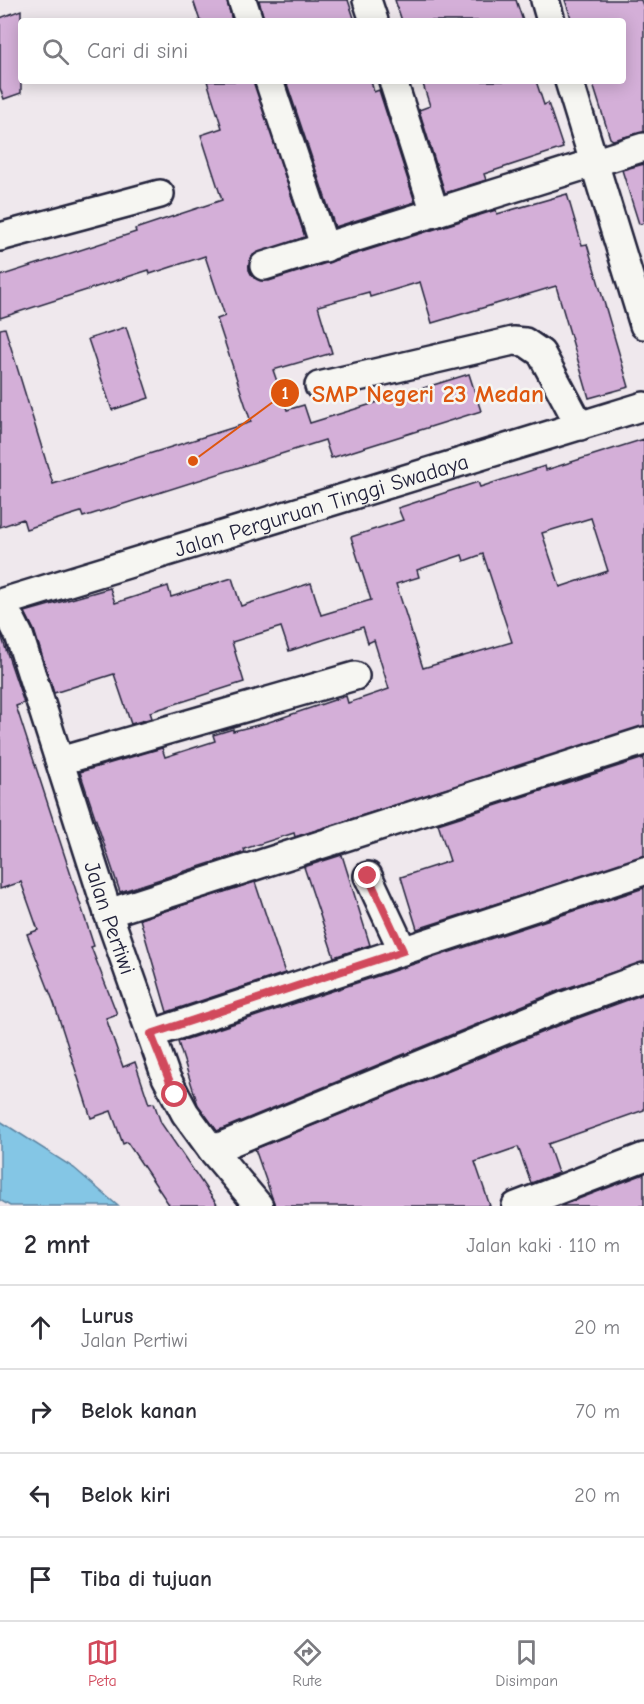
<!DOCTYPE html>
<html lang="id">
<head>
<meta charset="utf-8">
<style>
	body { margin:0; font-family:"Comic Neue",sans-serif; background:#f7f7f7; color:#2b2b33 }
	.stop { position:absolute; width:18px; height:18px; margin:-14px; border:4px solid #d1495b; border-radius:50%; background:#fff }
	.stop.end { background:#d1495b; border-color:#fff; box-shadow:0 2px 6px #0008 }
	.list { margin:0; padding:0; list-style:none }
	h2 { display:flex; justify-content:space-between; align-items:center; height:78px; margin:0; padding:0 24px; font-size:26px }
	h2 small { font-size:20px; font-weight:400; color:#7c7c81 }
	.list li { display:grid; grid-template-columns:39px 1fr auto; gap:18px; align-items:center; box-sizing:border-box; height:84px; padding:0 24px; border-top:2px solid #e1e1e2 }
	.list b { display:block; font-size:22px; white-space:nowrap }
	.list p { margin:0; font-size:20px; white-space:nowrap; color:#7c7c81 }
	.list em { font-size:20px; font-style:normal; color:#7c7c81 }
	.icon { flex:none; width:33px; height:33px; fill:none; stroke:currentColor; stroke-width:2; stroke-linecap:round; stroke-linejoin:round }
	.map { position:relative; flex:none; width:644px; height:1206px; overflow:hidden }
	.search { position:absolute; background:#fff; box-shadow:0 3px 15px #0003; left:18px; right:18px; top:18px; height:66px; display:flex; align-items:center; gap:15px; box-sizing:border-box; padding:0 21px; border-radius:6px; color:#7c7c81; font-size:22px }
	.sheet { height:414px; background:#fff }
	nav { display:flex; justify-content:space-around; align-items:center; box-sizing:border-box; height:84px; border-top:2px solid #e1e1e2; background:#fff; font-size:16px; color:#7c7c81 }
	nav a { display:grid; justify-items:center; gap:3px }
	nav .on { color:#d1495b }
	.map>svg:first-child { display:block }
</style>
</head>
<body>
<div class="map">
<svg width="644" height="1206" viewBox="0 0 644 1206">
	<rect width="100%" height="100%" fill="#efe8ed"/>
	<filter id="ink" filterUnits="userSpaceOnUse"><feTurbulence type="fractalNoise" baseFrequency=".0167" numOctaves="2"/><feDisplacementMap in="SourceGraphic" scale="12" xChannelSelector="R" yChannelSelector="G"/><feConvolveMatrix kernelMatrix="1 2 1 2 8 2 1 2 1" color-interpolation-filters="sRGB"/></filter>
	<g filter="url(#ink)">
		<path fill="#84c6e5" stroke="#5d84a1" stroke-width="1.5" d="M 0,1121 L 74,1168 L 118,1206 L 10,1206 L 0,1200 Z"/>
		<g fill="#d4afd8" stroke="#22223b" stroke-width="1.5" fill-rule="evenodd">
			<path d="M 193,0 L 227,0 L 232,21 L 200,21 Z"/>
			<path d="M 259,0 L 348,0 L 355,21 L 264,21 Z"/>
			<path d="M 395,0 L 516,0 L 523,21 L 402,21 Z"/>
			<path d="M 565,0 L 641,0 L 644,8 L 644,132 L 613,140 L 610,138 L 592,81 L 623,81 L 623,21 L 572,21 Z"/>
			<path d="M 21,10 L 21,93 L 4,99 L 0,88 L 0,18 Z"/>
			<path d="M 207,81 L 254,81 L 305,237 L 253,255 L 249,270 L 254,278 L 269,281 L 496,210 L 497,214 L 567,194 L 582,245 L 587,244 L 629,387 L 589,398 L 556,286 L 432,323 L 420,282 L 370,297 L 369,292 L 318,306 L 332,353 L 273,370 L 287,410 L 304,405 L 310,423 L 469,374 L 481,411 L 331,458 L 325,440 L 83,517 L 81,512 L 26,529 L 23,519 L 0,527 L 0,329 L 5,328 L 53,484 L 251,422 L 217,319 L 225,316 L 205,256 L 150,274 L 149,270 L 0,318 L 0,276 L 136,232 L 135,229 L 222,200 L 201,135 L 222,128 Z"/>
			<path d="M 286,81 L 371,81 L 374,92 L 379,90 L 415,202 L 335,227 Z"/>
			<path d="M 422,81 L 536,81 L 544,105 L 548,103 L 563,148 L 484,174 L 486,180 L 445,193 L 419,110 L 430,106 Z"/>
			<path d="M 644,164 L 644,223 L 639,224 L 622,170 Z"/>
			<path d="M 126,327 L 149,398 L 112,410 L 88,339 Z"/>
			<path d="M 644,439 L 644,726 L 295,837 L 294,833 L 244,849 L 245,852 L 120,892 L 80,772 L 162,748 L 165,757 L 215,741 L 213,735 L 233,729 L 233,731 L 266,723 L 346,696 L 348,703 L 389,689 L 374,640 L 368,643 L 363,627 L 289,651 L 281,627 L 232,642 L 244,682 L 150,712 L 152,718 L 131,724 L 114,674 L 54,693 L 34,630 L 25,612 L 110,588 L 115,603 L 168,586 L 171,597 L 232,578 L 241,606 L 311,583 L 321,615 L 371,600 L 351,537 L 403,520 L 398,508 L 478,482 L 480,487 L 545,466 L 546,470 ZM 591,518 L 608,571 L 560,587 L 542,533 ZM 483,554 L 512,642 L 423,668 L 396,584 L 419,577 L 417,570 L 462,555 L 464,561 Z"/>
			<path d="M 0,632 L 24,703 L 16,706 L 94,946 L 91,947 L 117,1014 L 106,1018 L 123,1067 L 135,1062 L 149,1104 L 154,1103 L 161,1123 L 218,1206 L 170,1206 L 127,1142 L 123,1144 L 111,1111 L 91,1118 L 54,1003 L 27,934 L 38,930 L 21,882 L 0,889 Z"/>
			<path d="M 644,758 L 644,856 L 417,929 L 401,877 L 450,861 L 438,824 Z"/>
			<path d="M 342,855 L 370,945 L 334,957 L 304,867 Z"/>
			<path d="M 255,882 L 285,973 L 167,1012 L 140,919 Z"/>
			<path d="M 644,888 L 644,962 L 558,991 L 217,1131 L 198,1105 L 178,1042 Z"/>
			<path d="M 644,994 L 644,1110 L 548,1144 L 558,1173 L 531,1183 L 518,1147 L 475,1162 L 490,1206 L 275,1206 L 255,1149 L 570,1021 Z"/>
			<path d="M 644,1174 L 644,1206 L 560,1206 Z"/>
		</g>
		<g fill="none" stroke-linecap="round" stroke-linejoin="round">
			<g stroke="#22223b" stroke-width="32">
				<g id="minor">
					<path d="M 242,0 L 249,21"/>
					<path d="M 367,0 L 374,21"/>
					<path d="M 545,0 L 551,21"/>
					<path d="M 269,81 L 325,248"/>
					<path d="M 393,81 L 435,213"/>
					<path d="M 569,81 L 644,325"/>
					<path d="M 0,237 L 160,194"/>
					<path d="M 264,266 L 644,147"/>
					<path d="M 319,386 L 513,341 L 525,342 L 541,353 L 580,426"/>
					<path id="s1" d="M 0,603 L 644,406"/>
					<path id="s2" d="M 0,613 L 12,621 L 19,635 L 108,913 L 166,1077 L 185,1113 L 212,1150 L 259,1206"/>
					<path d="M 60,761 L 355,676"/>
					<path d="M 368,876 L 403,951"/>
					<path d="M 108,913 L 644,741"/>
					<path d="M 151,1034 L 644,871"/>
					<path d="M 212,1150 L 564,1006 L 644,977"/>
					<path d="M 516,1206 L 644,1157"/>
				</g>
			</g>
			<use href="#minor" stroke="#f6f6f2" stroke-width="27"/>
		</g>
	</g>
	<g fill="none" stroke-linecap="round" stroke-linejoin="round" filter="url(#ink)">
		<path stroke="#d1495b" stroke-width="8" d="M 175,1095 L 151,1034 L 403,951 L 368,876"/>
	</g>
	<g text-anchor="middle" stroke-width="5" stroke-linejoin="round" paint-order="stroke">
		<g font-size="22" fill="#22223b" stroke="#f6f6f2">
			<text dy="8" stroke="none"><textPath href="#s1" startOffset="336">Jalan Perguruan Tinggi Swadaya</textPath></text>
			<text dy="8" stroke="none"><textPath href="#s2" startOffset="327">Jalan Pertiwi</textPath></text>
		</g>
	</g>
	<path fill="none" stroke="#de560e" stroke-width="2" d="M193 461L285 393"/>
	<g fill="#de560e" stroke="#f6f6f2" stroke-width="2">
		<circle cx="193" cy="461" r="6"/>
		<circle cx="285" cy="393" r="15"/>
	</g>
	<g font-size="18" text-anchor="middle" font-weight="bold" fill="#fff">
		<text x="285" y="399">1</text>
	</g>
	<g font-size="24" text-anchor="middle" font-weight="bold" fill="#de560e" stroke="#f6f6f2" stroke-width="5" stroke-linejoin="round" paint-order="stroke">
		<text x="428" y="402">SMP Negeri 23 Medan</text>
	</g>
</svg>
<div class="stop" style="left:175px;top:1095px"></div>
<div class="stop end" style="left:368px;top:876px"></div>
<div class="search"><svg class="icon" aria-label="search" viewBox="0 0 24 24"><circle cx="10" cy="10" r="6"/><path d="M15 15l6 6"/></svg>Cari di sini</div>
</div>
<section class="sheet">
<h2>2 mnt<small>Jalan kaki · 110 m</small></h2>
<ul class="list">
<li><svg class="icon" aria-label="ahead" viewBox="0 0 24 24"><path d="M12 20V5M6 11l6-6 6 6"/></svg><div><b>Lurus</b><p>Jalan Pertiwi</p></div><em>20 m</em></li>
<li><svg class="icon" aria-label="right" viewBox="0 0 24 24"><path d="M7 20v-9h11M14 6l5 5-5 5"/></svg><div><b>Belok kanan</b></div><em>70 m</em></li>
<li><svg class="icon" aria-label="left" viewBox="0 0 24 24"><path d="M17 20v-9H6M10 6l-5 5 5 5"/></svg><div><b>Belok kiri</b></div><em>20 m</em></li>
<li><svg class="icon" aria-label="arrive" viewBox="0 0 24 24"><path d="M6 21V4h12l-3 4 3 4H6"/></svg><div><b>Tiba di tujuan</b></div></li>
</ul>
</section>
<nav>
<a class="on"><svg class="icon" aria-label="map" viewBox="0 0 24 24"><path d="M3 6l6-2 6 2 6-2v14l-6 2-6-2-6 2zM9 4v14M15 6v14"/></svg>Peta</a>
<a><svg class="icon" aria-label="directions" viewBox="0 0 24 24"><path d="M12 3l9 9-9 9-9-9zM9 14v-3h6M13 9l2 2-2 2"/></svg>Rute</a>
<a><svg class="icon" aria-label="saved" viewBox="0 0 24 24"><path d="M7 4h10v16l-5-4-5 4z"/></svg>Disimpan</a>
</nav>
</body>
</html>
